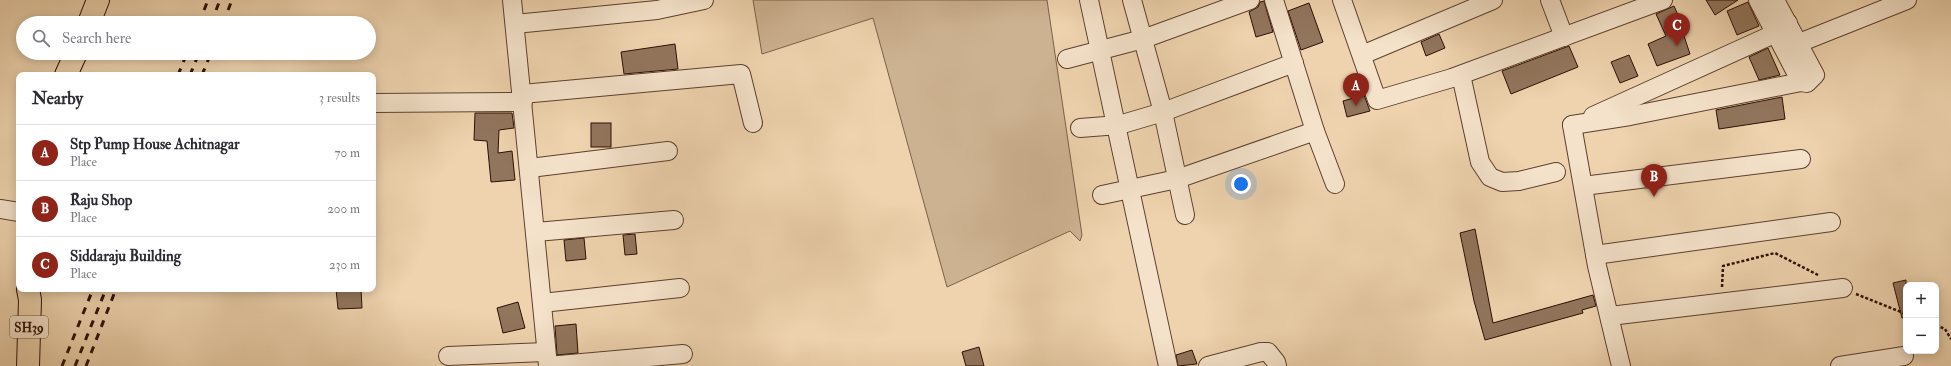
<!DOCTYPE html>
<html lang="en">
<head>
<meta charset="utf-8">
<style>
	body { margin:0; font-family:"IM FELL Double Pica",serif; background:#f2f2f3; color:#2b2b33 }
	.controls { position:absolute; right:12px; bottom:12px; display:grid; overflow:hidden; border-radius:8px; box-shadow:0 2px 10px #0003 }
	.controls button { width:36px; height:36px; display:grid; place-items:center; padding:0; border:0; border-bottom:1px solid #e1e1e2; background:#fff; color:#2b2b33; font:20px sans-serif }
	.you { position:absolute; left:1241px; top:184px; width:14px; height:14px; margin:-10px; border:3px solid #fff; border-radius:50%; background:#1a73e8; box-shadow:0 0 0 6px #1a73e833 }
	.badge { display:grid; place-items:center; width:26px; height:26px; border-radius:50%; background:#8f2418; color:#fff; font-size:13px; font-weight:700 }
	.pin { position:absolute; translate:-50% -33px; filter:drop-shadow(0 1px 2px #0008) }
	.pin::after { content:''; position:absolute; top:21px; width:14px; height:12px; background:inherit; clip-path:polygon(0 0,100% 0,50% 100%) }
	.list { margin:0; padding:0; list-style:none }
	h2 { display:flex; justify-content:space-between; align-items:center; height:52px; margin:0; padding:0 16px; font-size:17px }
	h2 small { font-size:13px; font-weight:400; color:#7c7c81 }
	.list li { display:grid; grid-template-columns:26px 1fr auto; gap:12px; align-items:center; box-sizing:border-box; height:56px; padding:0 16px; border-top:1px solid #e1e1e2 }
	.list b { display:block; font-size:15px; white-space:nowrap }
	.list p { margin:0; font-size:13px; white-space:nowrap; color:#7c7c81 }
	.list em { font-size:13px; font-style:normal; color:#7c7c81 }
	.icon { flex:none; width:22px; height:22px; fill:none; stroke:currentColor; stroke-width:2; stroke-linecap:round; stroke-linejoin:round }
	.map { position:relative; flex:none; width:1951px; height:366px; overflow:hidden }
	.search { position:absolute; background:#fff; box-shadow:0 2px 10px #0003; left:16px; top:16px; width:360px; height:44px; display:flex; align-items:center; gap:10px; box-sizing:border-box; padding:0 14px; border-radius:22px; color:#7c7c81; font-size:15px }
	.panel { position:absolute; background:#fff; box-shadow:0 2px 10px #0003; left:16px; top:72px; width:360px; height:220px; border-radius:8px }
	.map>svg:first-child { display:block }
</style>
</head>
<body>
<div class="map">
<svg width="1951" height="366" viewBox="0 0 1951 366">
	<rect width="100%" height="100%" fill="#eed3ae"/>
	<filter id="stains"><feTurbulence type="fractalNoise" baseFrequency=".005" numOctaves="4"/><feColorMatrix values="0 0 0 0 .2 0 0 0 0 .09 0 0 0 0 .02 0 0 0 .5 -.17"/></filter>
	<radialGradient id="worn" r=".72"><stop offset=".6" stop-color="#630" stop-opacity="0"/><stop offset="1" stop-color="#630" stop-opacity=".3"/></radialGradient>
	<path fill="#cdb291" stroke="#7c604a" d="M 753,0 L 1047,0 L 1082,235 L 1080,241 L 1070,231 L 947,287 L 873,18 L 762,54 Z"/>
	<g fill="#91755c" stroke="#2c0f04">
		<path d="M 1706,0 L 1738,0 L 1715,15 Z"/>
		<path d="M 1264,1 L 1273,32 L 1256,37 L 1249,12 L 1258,7 L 1260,2 Z"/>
		<path d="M 1748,2 L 1759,26 L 1737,35 L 1727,11 Z"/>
		<path d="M 1309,3 L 1323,42 L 1301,50 L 1288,11 Z"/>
		<path d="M 1674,6 L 1683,26 L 1681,27 L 1690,54 L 1657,66 L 1648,44 L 1666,36 L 1656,14 Z"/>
		<path d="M 1439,34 L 1445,48 L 1426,56 L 1421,42 Z"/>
		<path d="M 675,44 L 678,69 L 624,74 L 621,52 Z"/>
		<path d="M 1569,46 L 1578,67 L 1511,94 L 1502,71 Z"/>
		<path d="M 1768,48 L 1780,75 L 1759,80 L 1749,57 Z"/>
		<path d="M 1629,55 L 1638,76 L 1620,83 L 1611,62 Z"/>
		<path d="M 1364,95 L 1370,111 L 1347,117 L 1343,101 Z"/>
		<path d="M 1782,97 L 1785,119 L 1719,129 L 1716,110 Z"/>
		<path d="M 475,113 L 512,113 L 514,128 L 499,130 L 498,153 L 512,151 L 515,180 L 491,182 L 487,141 L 474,140 Z"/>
		<rect x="591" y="123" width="20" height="24"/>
		<path d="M 1475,229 L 1493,323 L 1593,295 L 1596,306 L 1582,310 L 1583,313 L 1485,340 L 1474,301 L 1460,233 Z"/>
		<path d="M 635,234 L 637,254 L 625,255 L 623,235 Z"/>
		<path d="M 584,238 L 586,259 L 566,261 L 564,240 Z"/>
		<path d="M 1906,280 L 1906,318 L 1902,318 L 1893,283 Z"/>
		<path d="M 336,289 L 361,289 L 362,308 L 338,309 Z"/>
		<path d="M 518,302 L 525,328 L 503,333 L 497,308 Z"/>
		<path d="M 576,324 L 578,353 L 557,355 L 555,326 Z"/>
		<path d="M 979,347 L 984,366 L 966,366 L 962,352 Z"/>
		<path d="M 1192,350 L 1197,364 L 1178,366 L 1176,355 Z"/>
	</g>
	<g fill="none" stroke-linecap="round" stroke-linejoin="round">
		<g stroke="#5c402e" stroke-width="20">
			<g id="minor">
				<path d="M 512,0 L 548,366 L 683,354"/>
				<path d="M 1089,0 L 1168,366"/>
				<path d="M 1132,0 L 1163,112 L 1185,215"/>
				<path d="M 1274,0 L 1315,131 L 1335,184"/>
				<path d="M 1342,0 L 1377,100 L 1452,78 L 1663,0"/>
				<path d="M 1550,0 L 1564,37"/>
				<path d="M 1758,0 L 1801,82"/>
				<path d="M 515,24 L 657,10 L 704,0"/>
				<path d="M 1799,43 L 1907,0"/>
				<path d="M 1362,55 L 1493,0"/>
				<path d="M 1067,59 L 1143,39 L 1250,0"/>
				<path d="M 1461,75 L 1480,162 L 1490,177 L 1502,182 L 1519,181 L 1556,172"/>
				<path d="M 522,94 L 741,74 L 753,123"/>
				<path d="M 373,103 L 523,102"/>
				<path d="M 1593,116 L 1776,33 L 1788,23"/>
				<path d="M 1572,125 L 1630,116 L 1801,82 L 1807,83 L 1815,75 L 1775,0"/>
				<path d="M 1572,125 L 1597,266 L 1621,366"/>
				<path d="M 1080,128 L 1119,125 L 1163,112 L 1294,63"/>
				<path d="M 530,168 L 668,151"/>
				<path d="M 1583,186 L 1801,159"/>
				<path d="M 1102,195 L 1177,179 L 1315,131"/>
				<path d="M 0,209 L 19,212"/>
				<path d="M 536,232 L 674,220"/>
				<path d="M 1595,255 L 1831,222"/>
				<path d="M 542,303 L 680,288"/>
				<path d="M 1610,316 L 1843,288"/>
				<path d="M 448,356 L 546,352"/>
				<path d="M 1208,366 L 1261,352 L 1268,352 L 1276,362 L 1277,366"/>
				<path d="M 1840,366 L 1904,356"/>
			</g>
		</g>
		<g stroke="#2c0f04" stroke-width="24">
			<g id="major">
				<path d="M 89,23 L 98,0"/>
				<path d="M 66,75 L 76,53"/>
				<path d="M 28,289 L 30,300 L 28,366"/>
			</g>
		</g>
		<g stroke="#2c0f04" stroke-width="2.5" stroke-dasharray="3 2" stroke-linecap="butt">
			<path d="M 1722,287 L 1723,266 L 1775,253 L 1818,275"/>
			<path d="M 1856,294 L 1906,314"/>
			<path d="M 1936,325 L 1945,329 L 1951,339"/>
		</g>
		<use href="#minor" stroke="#f4e2ca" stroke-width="18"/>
		<use href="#major" stroke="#eed3ae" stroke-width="22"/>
		<g stroke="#2c0f04" stroke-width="3" stroke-dasharray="7 7" stroke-linecap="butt">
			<path d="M 199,23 L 208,0"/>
			<path d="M 211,23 L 220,0"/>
			<path d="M 223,23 L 232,0"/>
			<path d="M 178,75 L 187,53"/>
			<path d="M 190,75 L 199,53"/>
			<path d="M 202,75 L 211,53"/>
			<path d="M 62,366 L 93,289"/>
			<path d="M 75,366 L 106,289"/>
			<path d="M 86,366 L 116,289"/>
		</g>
	</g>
	<g text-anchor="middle" stroke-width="3.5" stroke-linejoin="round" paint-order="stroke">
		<rect fill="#f4e2ca" stroke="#684e3f" stroke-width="1" x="10" y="316" width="38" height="22" rx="3"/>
		<g font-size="13" font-weight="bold" fill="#2c0f04">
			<text x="29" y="332">SH39</text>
		</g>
	</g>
	<rect width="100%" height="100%" filter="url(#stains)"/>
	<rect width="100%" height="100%" fill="url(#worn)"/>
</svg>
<div class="controls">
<button>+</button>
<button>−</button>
</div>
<div class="you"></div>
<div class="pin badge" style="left:1356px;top:106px">A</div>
<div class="pin badge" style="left:1654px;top:197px">B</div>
<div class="pin badge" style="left:1677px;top:46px">C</div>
<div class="search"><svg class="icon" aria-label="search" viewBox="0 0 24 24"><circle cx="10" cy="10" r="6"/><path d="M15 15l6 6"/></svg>Search here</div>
<section class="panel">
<h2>Nearby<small>3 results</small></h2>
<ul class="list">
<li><span class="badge">A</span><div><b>Stp Pump House Achitnagar</b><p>Place</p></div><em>70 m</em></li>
<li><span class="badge">B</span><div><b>Raju Shop</b><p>Place</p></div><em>200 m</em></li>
<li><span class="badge">C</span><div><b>Siddaraju Building</b><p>Place</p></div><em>230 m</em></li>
</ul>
</section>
</div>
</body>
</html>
